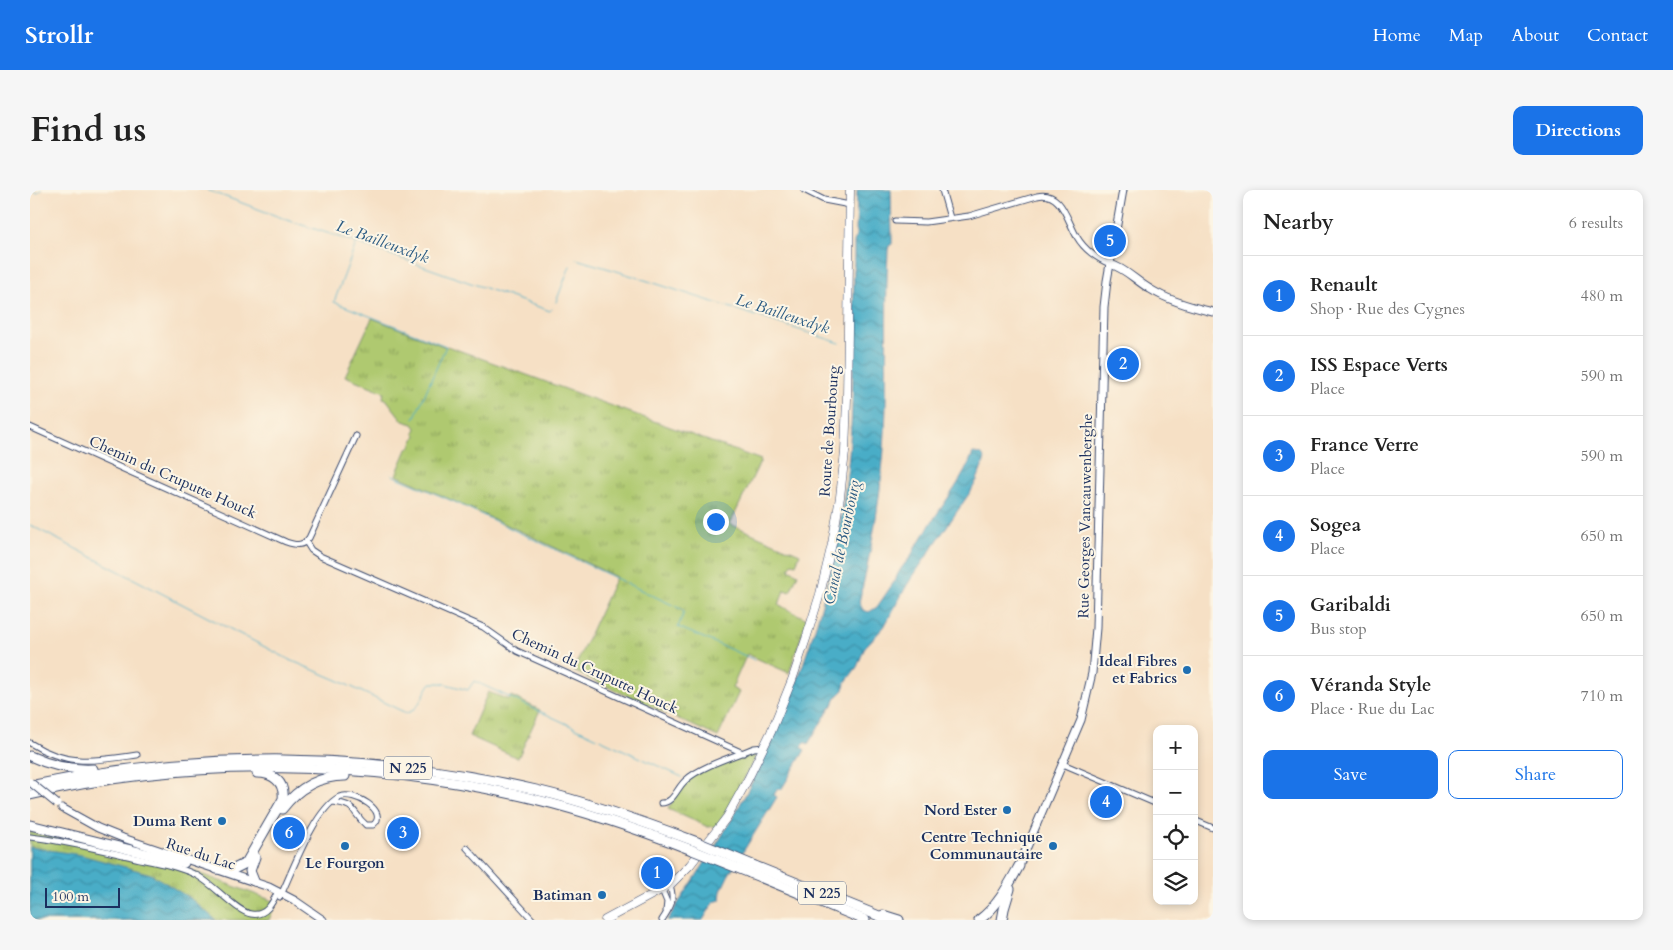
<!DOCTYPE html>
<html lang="en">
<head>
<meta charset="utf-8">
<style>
	body { margin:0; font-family:Cardo,serif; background:#f6f6f6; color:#222 }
	.controls { position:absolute; right:15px; bottom:15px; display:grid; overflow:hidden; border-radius:10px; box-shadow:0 2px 8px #0003 }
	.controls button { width:45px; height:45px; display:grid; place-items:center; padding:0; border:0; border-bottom:1px solid #e0e0e0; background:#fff; color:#222; font:25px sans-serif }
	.scale { position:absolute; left:15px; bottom:12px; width:75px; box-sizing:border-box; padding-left:5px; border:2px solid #1b2f5e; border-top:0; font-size:14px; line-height:18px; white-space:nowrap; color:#1b2f5e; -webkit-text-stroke:4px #fcf5e5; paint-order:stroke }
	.you { position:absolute; left:685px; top:331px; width:18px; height:18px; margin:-12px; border:4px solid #fff; border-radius:50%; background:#1a73e8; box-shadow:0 0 0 8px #1a73e833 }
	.badge { display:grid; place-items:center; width:32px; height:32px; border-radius:50%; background:#1a73e8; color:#fff; font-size:16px; font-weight:700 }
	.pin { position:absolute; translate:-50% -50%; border:2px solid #fff; box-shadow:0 1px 5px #0006 }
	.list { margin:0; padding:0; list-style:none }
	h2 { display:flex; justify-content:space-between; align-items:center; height:65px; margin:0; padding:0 20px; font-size:21px }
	h2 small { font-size:16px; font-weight:400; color:#767676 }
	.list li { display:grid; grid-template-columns:32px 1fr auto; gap:15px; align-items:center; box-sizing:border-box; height:80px; padding:0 20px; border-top:1px solid #e0e0e0 }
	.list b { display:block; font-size:19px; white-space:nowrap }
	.list p { margin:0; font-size:16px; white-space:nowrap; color:#767676 }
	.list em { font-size:16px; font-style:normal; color:#767676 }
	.actions { display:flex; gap:10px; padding:15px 20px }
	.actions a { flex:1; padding:11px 0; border:1px solid #1a73e8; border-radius:10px; text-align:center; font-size:18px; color:#1a73e8 }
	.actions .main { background:#1a73e8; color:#fff }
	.icon { flex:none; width:28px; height:28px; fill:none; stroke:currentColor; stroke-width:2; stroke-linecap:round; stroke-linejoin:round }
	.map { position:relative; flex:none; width:1183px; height:730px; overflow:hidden; border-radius:10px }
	header { display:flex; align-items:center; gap:30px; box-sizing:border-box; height:70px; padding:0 25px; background:#1a73e8; color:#fff }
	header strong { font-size:24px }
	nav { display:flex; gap:28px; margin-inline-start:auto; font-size:18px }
	.intro { display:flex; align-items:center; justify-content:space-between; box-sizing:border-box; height:120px; padding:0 30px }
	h1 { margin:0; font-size:35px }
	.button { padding:12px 22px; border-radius:10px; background:#1a73e8; color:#fff; font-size:18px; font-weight:700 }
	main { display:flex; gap:30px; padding:0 30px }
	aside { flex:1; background:#fff; border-radius:10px; box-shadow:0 2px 8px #0003 }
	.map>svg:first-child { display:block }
</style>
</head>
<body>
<header>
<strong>Strollr</strong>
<nav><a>Home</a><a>Map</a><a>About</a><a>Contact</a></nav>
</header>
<div class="intro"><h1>Find us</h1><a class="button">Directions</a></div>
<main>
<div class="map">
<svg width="1183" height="730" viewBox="0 0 1183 730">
	<defs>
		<pattern id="grass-tufts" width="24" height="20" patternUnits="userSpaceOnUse" patternTransform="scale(1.25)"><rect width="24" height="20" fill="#afc96f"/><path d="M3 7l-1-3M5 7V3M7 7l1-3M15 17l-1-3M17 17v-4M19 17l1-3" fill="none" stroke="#8ea45e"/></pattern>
		<pattern id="water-waves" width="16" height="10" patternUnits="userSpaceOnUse" patternTransform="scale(1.25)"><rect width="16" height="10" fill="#48adc7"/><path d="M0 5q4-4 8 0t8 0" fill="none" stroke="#3b8da5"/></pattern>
	</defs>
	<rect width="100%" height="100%" fill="#fcf5e5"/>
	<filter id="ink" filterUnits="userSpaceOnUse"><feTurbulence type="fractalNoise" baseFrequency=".02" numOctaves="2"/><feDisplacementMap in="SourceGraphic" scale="10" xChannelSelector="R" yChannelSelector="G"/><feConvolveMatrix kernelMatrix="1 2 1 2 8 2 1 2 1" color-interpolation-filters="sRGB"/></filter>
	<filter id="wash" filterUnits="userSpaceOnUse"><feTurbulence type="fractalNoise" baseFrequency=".0096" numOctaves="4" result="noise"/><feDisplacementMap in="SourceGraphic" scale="20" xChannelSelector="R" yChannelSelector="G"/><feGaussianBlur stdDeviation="1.12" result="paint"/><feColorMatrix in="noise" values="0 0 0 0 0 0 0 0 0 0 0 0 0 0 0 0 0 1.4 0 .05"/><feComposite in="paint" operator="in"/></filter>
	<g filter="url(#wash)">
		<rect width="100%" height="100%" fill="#f6e0c5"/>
		<g fill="url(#grass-tufts)" stroke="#657c66">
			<path d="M 342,128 L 416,157 L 417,156 L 731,270 L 700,334 L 770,364 L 766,374 L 762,373 L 759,379 L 768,384 L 760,402 L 754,400 L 749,415 L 777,429 L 759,483 L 717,464 L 702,498 L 709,502 L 688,547 L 543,481 L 586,387 L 492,342 L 366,285 L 378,257 L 380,258 L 386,245 L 384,243 L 386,238 L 383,234 L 373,231 L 356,209 L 353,208 L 354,202 L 315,186 Z"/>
			<path d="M 458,502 L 479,510 L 481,506 L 510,520 L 488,568 L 439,546 Z"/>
			<path d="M 723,560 L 726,561 L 724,570 L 698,619 L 687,636 L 678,637 L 638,619 L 649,600 L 662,586 Z"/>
			<path d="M 0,642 L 155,678 L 246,712 L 239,730 L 0,730 Z"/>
		</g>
		<g fill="url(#water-waves)" stroke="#326e92">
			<path d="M 827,0 L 861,0 L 862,48 L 862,54 L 859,56 L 858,60 C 855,121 858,182 855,243 C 852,299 843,354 830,408 L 829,412 L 833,420 L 839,422 L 847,417 L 866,389 C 868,380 876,373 881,366 C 883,363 884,359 886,356 C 893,348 897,339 903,330 C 918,307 933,289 943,263 L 951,264 L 955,269 L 947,290 L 941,301 L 877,395 L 854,437 L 835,457 L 827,477 L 815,493 L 814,500 L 806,508 L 802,517 L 800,518 L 778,554 L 775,552 L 772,557 L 775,560 L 751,600 L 748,598 L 744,605 L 747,607 L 698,686 L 691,701 L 690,710 L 684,712 L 673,730 L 637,730 C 663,691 689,653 712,611 C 767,509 804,401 817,285 C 825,214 823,141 824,70 L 824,52 L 826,46 Z"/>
			<path d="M 0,657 L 51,665 L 121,684 L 161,709 L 186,730 L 0,730 Z"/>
		</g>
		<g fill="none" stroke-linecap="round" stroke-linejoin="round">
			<g stroke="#48adc7" stroke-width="1">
				<path d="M 177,0 L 263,32 L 319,50 L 520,121 L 522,119"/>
				<path d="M 0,1 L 7,3 L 11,0"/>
				<path d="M 326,54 L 304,112 L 416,156 L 384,229"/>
				<path d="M 546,69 L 590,82 L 810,153"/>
				<path d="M 526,112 L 540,76"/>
				<path d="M 362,285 L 427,313 L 651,419 L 654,422 L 648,437 L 725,470"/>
				<path d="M 0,335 L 260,470 L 307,490 L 376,523 C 389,521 393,503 401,493 L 412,493 L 438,500 L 444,491 L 652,587"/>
			</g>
		</g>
	</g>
	<g filter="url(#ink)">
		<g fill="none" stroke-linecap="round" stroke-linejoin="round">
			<g stroke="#3c4a6d" stroke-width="7">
				<g id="minor">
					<path d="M 774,0 L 794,10 L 820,15"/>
					<path d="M 912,0 L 920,28"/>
					<path d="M 865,31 L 896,32 L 939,26 L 1007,6 C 1032,0 1037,31 1047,47 C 1054,59 1067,69 1080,74"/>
					<path d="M 0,237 L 256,352 C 265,355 272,357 279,348 L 326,246"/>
					<path d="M 276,352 L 281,360 L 290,366 L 453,437 L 487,461 L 713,563"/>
					<path d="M 0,553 C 38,577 65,571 107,565"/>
					<path d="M 1033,574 L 1127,614"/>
					<path d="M 631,613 C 644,613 647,597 656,590 C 671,576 705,566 724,558 L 734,557"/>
					<path d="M 1164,630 L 1183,638"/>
					<path d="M 0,647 C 36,651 71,660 106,668 C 126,673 150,676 168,686 C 183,694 207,722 221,724 C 236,727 243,712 248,701"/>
					<path d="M 437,658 L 503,730"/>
					<path d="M 632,700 L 637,712 L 636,721"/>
					<path d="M 250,707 C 262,682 284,620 309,607 C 324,600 360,622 343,635 L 336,635 C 321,622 328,615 303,612"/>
					<path d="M 632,730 C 641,716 645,712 640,695"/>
				</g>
			</g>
			<g stroke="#3c4a6d" stroke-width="9">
				<g id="tertiary">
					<path d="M 1080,74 C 1095,78 1106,91 1120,99 C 1139,111 1161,117 1183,122"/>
					<path d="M 32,618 L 68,638 L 93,648 L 239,697 L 264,710 L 293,730"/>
					<path d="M 989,676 L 1051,530 L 1062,483 L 1066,438 L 1074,117 L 1077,91 L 1093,0"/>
				</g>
			</g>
			<g stroke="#3c4a6d" stroke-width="9">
				<path id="secondary" d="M 575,730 L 640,695 L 660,675 L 697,627 L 718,589 L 741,542 L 762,490 L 776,449 L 790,404 L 802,354 L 810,307 L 815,262 L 817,208 L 820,0"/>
			</g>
			<g stroke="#3c4a6d" stroke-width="11">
				<g id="trunk">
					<path d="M 0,566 C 21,576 40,580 63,579"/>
					<path d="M 0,596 C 167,560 340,561 506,600 C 561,613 614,632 667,652"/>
					<path d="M 0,605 C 160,566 344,570 504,609 C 558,622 610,640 662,660"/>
					<path d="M 252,619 C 268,598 289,586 315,586"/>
					<path d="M 0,635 L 154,673"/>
					<path d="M 725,676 L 859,730"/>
					<path d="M 187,679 L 204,679 L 216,673 L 253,609 C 255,592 243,583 227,583"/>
					<path d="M 720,683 L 835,730"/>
					<path d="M 224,691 L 220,681 L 225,667"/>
					<path d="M 853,725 L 869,730"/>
					<path d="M 949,730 C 968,716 978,696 989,676"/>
					<path d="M 972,730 L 974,719 L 980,699"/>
				</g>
			</g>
			<use href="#minor" stroke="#fff" stroke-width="5"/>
			<use href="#tertiary" stroke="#fff" stroke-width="7"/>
			<use href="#secondary" stroke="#fff" stroke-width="8"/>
			<use href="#trunk" stroke="#fff" stroke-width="9"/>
			<g stroke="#3c4a6d" stroke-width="9" stroke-linecap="butt">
				<path id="tertiary-bridge" d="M 0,592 L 27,614"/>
			</g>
			<g stroke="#3c4a6d" stroke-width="11" stroke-linecap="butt">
				<g id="trunk-bridge">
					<path d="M 667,652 L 725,676"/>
					<path d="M 662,660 L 720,683"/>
				</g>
			</g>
			<use href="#tertiary-bridge" stroke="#fff" stroke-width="7"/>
			<use href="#trunk-bridge" stroke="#fff" stroke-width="9"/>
		</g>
	</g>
	<g fill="#1f6fb2" stroke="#fcf5e5" stroke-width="2">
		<circle cx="1157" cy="480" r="5"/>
		<circle cx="977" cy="620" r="5"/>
		<circle cx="192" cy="631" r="5"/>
		<circle cx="315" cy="656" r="5"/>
		<circle cx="1023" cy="656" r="5"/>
		<circle cx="572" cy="705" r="5"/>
	</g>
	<g text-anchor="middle" stroke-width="4" stroke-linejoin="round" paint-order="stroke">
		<g fill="#fcf5e5" stroke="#5e6a86" stroke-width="1">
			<rect x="354" y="566.5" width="48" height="23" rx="4"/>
			<rect x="768" y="691.5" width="48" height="23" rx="4"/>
		</g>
		<g font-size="14" font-weight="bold" fill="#1b2f5e">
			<text x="378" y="583">N 225</text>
			<text x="792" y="708">N 225</text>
		</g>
		<g font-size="15" fill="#1b2f5e" stroke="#fcf5e5">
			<text transform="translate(799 241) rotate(-86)" y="5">Route de Bourbourg</text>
			<text transform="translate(143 287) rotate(24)" y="5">Chemin du Cruputte Houck</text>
			<text transform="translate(1055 326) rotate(-89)" y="5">Rue Georges Vancauwenberghe</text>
			<text transform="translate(565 481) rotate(25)" y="5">Chemin du Cruputte Houck</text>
			<text transform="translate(171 664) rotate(18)" y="5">Rue du Lac</text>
		</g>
		<g font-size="15" font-weight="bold" fill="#1b2f5e" stroke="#fcf5e5" text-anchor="end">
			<text x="1147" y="476">Ideal Fibres<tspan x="1147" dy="17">et Fabrics</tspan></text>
			<text x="967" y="625">Nord Ester</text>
			<text x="182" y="636">Duma Rent</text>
			<text x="1013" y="652">Centre Technique<tspan x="1013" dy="17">Communautaire</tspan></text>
			<text x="315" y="678" text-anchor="middle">Le Fourgon</text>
			<text x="562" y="710">Batiman</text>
		</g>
		<g font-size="16" font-style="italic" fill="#2b5b83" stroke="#fcf5e5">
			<text transform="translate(353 51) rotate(20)" y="6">Le Bailleuxdyk</text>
			<text transform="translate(753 123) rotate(18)" y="6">Le Bailleuxdyk</text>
			<text transform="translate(811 352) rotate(-78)" y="6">Canal de Bourbourg</text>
		</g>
	</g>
</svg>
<div class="controls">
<button>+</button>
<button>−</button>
<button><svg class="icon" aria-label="locate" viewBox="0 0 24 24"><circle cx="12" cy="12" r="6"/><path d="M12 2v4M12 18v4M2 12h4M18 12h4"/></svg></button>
<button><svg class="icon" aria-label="layers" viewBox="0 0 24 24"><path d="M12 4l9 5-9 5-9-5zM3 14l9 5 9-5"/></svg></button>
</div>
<div class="scale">100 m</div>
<div class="you"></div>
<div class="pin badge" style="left:627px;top:683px">1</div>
<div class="pin badge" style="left:1093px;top:174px">2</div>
<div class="pin badge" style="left:373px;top:643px">3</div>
<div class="pin badge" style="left:1076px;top:612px">4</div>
<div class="pin badge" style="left:1080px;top:51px">5</div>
<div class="pin badge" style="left:259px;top:643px">6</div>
</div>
<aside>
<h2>Nearby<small>6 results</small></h2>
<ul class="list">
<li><span class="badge">1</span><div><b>Renault</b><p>Shop · Rue des Cygnes</p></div><em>480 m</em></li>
<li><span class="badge">2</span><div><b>ISS Espace Verts</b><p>Place</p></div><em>590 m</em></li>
<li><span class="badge">3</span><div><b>France Verre</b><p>Place</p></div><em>590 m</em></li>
<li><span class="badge">4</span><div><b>Sogea</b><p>Place</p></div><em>650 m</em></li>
<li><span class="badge">5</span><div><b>Garibaldi</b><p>Bus stop</p></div><em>650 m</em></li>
<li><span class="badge">6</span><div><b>Véranda Style</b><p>Place · Rue du Lac</p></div><em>710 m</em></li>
</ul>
<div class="actions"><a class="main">Save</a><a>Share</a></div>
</aside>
</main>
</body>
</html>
